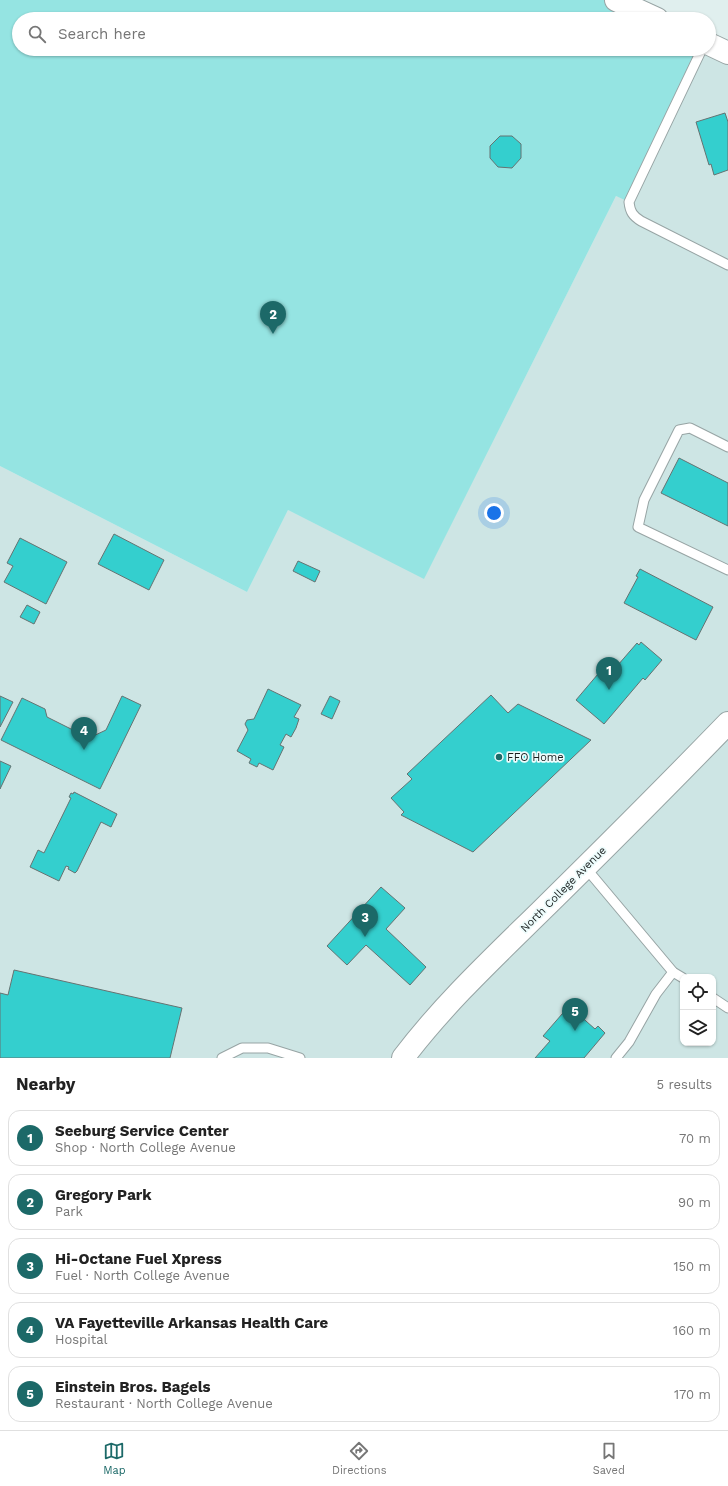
<!DOCTYPE html>
<html lang="en">
<head>
<meta charset="utf-8">
<style>
	body { margin:0; font-family:"Work Sans",sans-serif; background:#f2f2f2; color:#222 }
	.controls { position:absolute; right:12px; bottom:12px; display:grid; overflow:hidden; border-radius:8px; box-shadow:0 1px 3px #0004 }
	.controls button { width:36px; height:36px; display:grid; place-items:center; padding:0; border:0; border-bottom:1px solid #e0e0e0; background:#fff; color:#222; font:20px sans-serif }
	.you { position:absolute; left:494px; top:513px; width:14px; height:14px; margin:-10px; border:3px solid #fff; border-radius:50%; background:#1a73e8; box-shadow:0 0 0 6px #1a73e833 }
	.badge { display:grid; place-items:center; width:26px; height:26px; border-radius:50%; background:#1c6968; color:#fff; font-size:13px; font-weight:700 }
	.pin { position:absolute; translate:-50% -33px; filter:drop-shadow(0 1px 2px #0008) }
	.pin::after { content:''; position:absolute; top:21px; width:14px; height:12px; background:inherit; clip-path:polygon(0 0,100% 0,50% 100%) }
	.list { margin:0; padding:0; list-style:none }
	h2 { display:flex; justify-content:space-between; align-items:center; height:52px; margin:0; padding:0 16px; font-size:17px }
	h2 small { font-size:13px; font-weight:400; color:#767676 }
	.list li { display:grid; grid-template-columns:26px 1fr auto; gap:12px; align-items:center; box-sizing:border-box; height:56px; margin:0 8px 8px; padding:0 8px; border:1px solid #e0e0e0; border-radius:12px }
	.list b { display:block; font-size:15px; white-space:nowrap }
	.list p { margin:0; font-size:13px; white-space:nowrap; color:#767676 }
	.list em { font-size:13px; font-style:normal; color:#767676 }
	.icon { flex:none; width:22px; height:22px; fill:none; stroke:currentColor; stroke-width:2; stroke-linecap:round; stroke-linejoin:round }
	.map { position:relative; flex:none; width:728px; height:1058px; overflow:hidden }
	.search { position:absolute; background:#fff; box-shadow:0 1px 3px #0004; left:12px; right:12px; top:12px; height:44px; display:flex; align-items:center; gap:10px; box-sizing:border-box; padding:0 14px; border-radius:22px; color:#767676; font-size:15px }
	.sheet { height:372px; background:#fff }
	nav { display:flex; justify-content:space-around; align-items:center; box-sizing:border-box; height:56px; border-top:1px solid #e0e0e0; background:#fff; font-size:11px; color:#767676 }
	nav a { display:grid; justify-items:center; gap:2px }
	nav .on { color:#1c6968 }
	.map>svg:first-child { display:block }
</style>
</head>
<body>
<div class="map">
<svg width="728" height="1058" viewBox="0 0 728 1058">
	<rect width="100%" height="100%" fill="#e0efee"/>
	<path fill="#cde5e4" fill-rule="evenodd" d="M 702,49 L 728,53 L 728,1058 L 0,1058 L 0,466 L 247,592 L 288,510 L 424,578 L 616,196 L 629,201 ZM 683,977 L 713,977 L 713,1043 L 683,1043 Z"/>
	<path fill="#95e4e2" d="M 0,0 L 616,0 L 657,19 L 19,19 L 19,49 L 702,49 L 629,202 L 616,196 L 424,579 L 288,510 L 247,592 L 0,466 Z"/>
	<g fill="#34cfce" stroke="#657372">
		<path d="M 725,113 L 728,122 L 728,170 L 714,175 L 711,164 L 709,165 L 696,122 Z"/>
		<path d="M 500,136 L 512,136 L 521,144 L 521,158 L 512,168 L 498,167 L 490,158 L 490,146 Z"/>
		<path d="M 679,458 L 728,483 L 728,526 L 661,493 Z"/>
		<path d="M 114,534 L 164,560 L 149,590 L 98,564 Z"/>
		<path d="M 20,538 L 67,562 L 46,604 L 4,582 L 13,566 L 7,563 Z"/>
		<path d="M 298,561 L 320,571 L 315,582 L 293,571 Z"/>
		<path d="M 640,569 L 713,607 L 696,640 L 624,603 L 638,577 L 636,576 Z"/>
		<path d="M 27,605 L 40,612 L 34,624 L 20,617 Z"/>
		<path d="M 641,642 L 662,660 L 645,680 L 643,678 L 604,724 L 576,700 L 598,674 L 605,680 L 637,643 L 639,645 Z"/>
		<path d="M 268,689 L 301,705 L 294,717 L 299,719 L 296,728 L 291,737 L 286,734 L 280,745 L 284,747 L 273,770 L 259,763 L 257,767 L 249,763 L 251,759 L 237,751 L 248,730 L 245,724 L 247,720 L 254,719 Z"/>
		<path d="M 491,695 L 508,713 L 518,704 L 591,740 L 473,852 L 401,815 L 404,812 L 391,798 L 412,779 L 407,774 Z"/>
		<path d="M 0,696 L 13,702 L 0,727 Z"/>
		<path d="M 122,696 L 141,705 L 100,789 L 1,740 L 22,698 L 45,709 L 47,717 L 89,738 L 106,730 Z"/>
		<path d="M 330,696 L 340,701 L 332,719 L 321,714 Z"/>
		<path d="M 0,761 L 11,766 L 0,789 Z"/>
		<path d="M 74,792 L 117,814 L 111,827 L 101,822 L 77,871 L 75,873 L 68,869 L 69,867 L 66,866 L 59,881 L 30,867 L 38,850 L 44,853 L 71,798 L 69,797 L 71,793 L 73,794 Z"/>
		<path d="M 381,887 L 405,908 L 386,929 L 426,967 L 410,985 L 366,945 L 347,965 L 327,946 Z"/>
		<path d="M 14,970 L 182,1008 L 170,1058 L 0,1058 L 0,993 L 8,995 Z"/>
		<path d="M 569,1006 L 595,1029 L 598,1026 L 605,1033 L 584,1058 L 535,1058 L 550,1041 L 543,1036 Z"/>
	</g>
	<g fill="none" stroke-linecap="round" stroke-linejoin="round">
		<g stroke="#97a4a4" stroke-width="11">
			<g id="service">
				<path d="M 702,49 L 629,202 C 630,212 633,216 641,221 L 728,265"/>
				<path d="M 728,447 L 690,428 L 679,430 L 644,500 L 638,527 L 728,570"/>
				<path d="M 585,867 L 673,972 L 683,978"/>
				<path d="M 713,998 L 728,1008"/>
				<path d="M 222,1058 L 242,1048 L 268,1048 L 300,1058"/>
				<path d="M 616,1058 L 629,1042 L 656,994 L 673,972"/>
			</g>
		</g>
		<g stroke="#97a4a4" stroke-width="24">
			<g id="tertiary">
				<path d="M 616,0 L 657,19"/>
				<path d="M 709,44 L 728,53"/>
			</g>
		</g>
		<g stroke="#97a4a4" stroke-width="24">
			<path id="primary" d="M 403,1058 C 443,1005 492,959 540,912 C 603,850 666,787 728,723"/>
		</g>
		<use href="#service" stroke="#fff" stroke-width="9"/>
		<use href="#tertiary" stroke="#fff" stroke-width="22"/>
		<use href="#primary" stroke="#fff" stroke-width="22"/>
	</g>
	<circle fill="#1c6968" stroke="#edfcfc" stroke-width="1.5" cx="499" cy="757" r="4"/>
	<g text-anchor="middle" stroke-width="3.5" stroke-linejoin="round" paint-order="stroke">
		<g font-size="11" fill="#191e1e" stroke="#edfcfc" text-anchor="start">
			<text x="507" y="761">FFO Home</text>
		</g>
		<g font-size="11" fill="#191e1e" stroke="#edfcfc">
			<text transform="translate(563 889) rotate(-45)" y="4">North College Avenue</text>
		</g>
	</g>
</svg>
<div class="controls">
<button><svg class="icon" aria-label="locate" viewBox="0 0 24 24"><circle cx="12" cy="12" r="6"/><path d="M12 2v4M12 18v4M2 12h4M18 12h4"/></svg></button>
<button><svg class="icon" aria-label="layers" viewBox="0 0 24 24"><path d="M12 4l9 5-9 5-9-5zM3 14l9 5 9-5"/></svg></button>
</div>
<div class="you"></div>
<div class="pin badge" style="left:609px;top:690px">1</div>
<div class="pin badge" style="left:273px;top:334px">2</div>
<div class="pin badge" style="left:365px;top:937px">3</div>
<div class="pin badge" style="left:84px;top:750px">4</div>
<div class="pin badge" style="left:575px;top:1031px">5</div>
<div class="search"><svg class="icon" aria-label="search" viewBox="0 0 24 24"><circle cx="10" cy="10" r="6"/><path d="M15 15l6 6"/></svg>Search here</div>
</div>
<section class="sheet">
<h2>Nearby<small>5 results</small></h2>
<ul class="list">
<li><span class="badge">1</span><div><b>Seeburg Service Center</b><p>Shop · North College Avenue</p></div><em>70 m</em></li>
<li><span class="badge">2</span><div><b>Gregory Park</b><p>Park</p></div><em>90 m</em></li>
<li><span class="badge">3</span><div><b>Hi-Octane Fuel Xpress</b><p>Fuel · North College Avenue</p></div><em>150 m</em></li>
<li><span class="badge">4</span><div><b>VA Fayetteville Arkansas Health Care</b><p>Hospital</p></div><em>160 m</em></li>
<li><span class="badge">5</span><div><b>Einstein Bros. Bagels</b><p>Restaurant · North College Avenue</p></div><em>170 m</em></li>
</ul>
</section>
<nav>
<a class="on"><svg class="icon" aria-label="map" viewBox="0 0 24 24"><path d="M3 6l6-2 6 2 6-2v14l-6 2-6-2-6 2zM9 4v14M15 6v14"/></svg>Map</a>
<a><svg class="icon" aria-label="directions" viewBox="0 0 24 24"><path d="M12 3l9 9-9 9-9-9zM9 14v-3h6M13 9l2 2-2 2"/></svg>Directions</a>
<a><svg class="icon" aria-label="saved" viewBox="0 0 24 24"><path d="M7 4h10v16l-5-4-5 4z"/></svg>Saved</a>
</nav>
</body>
</html>
